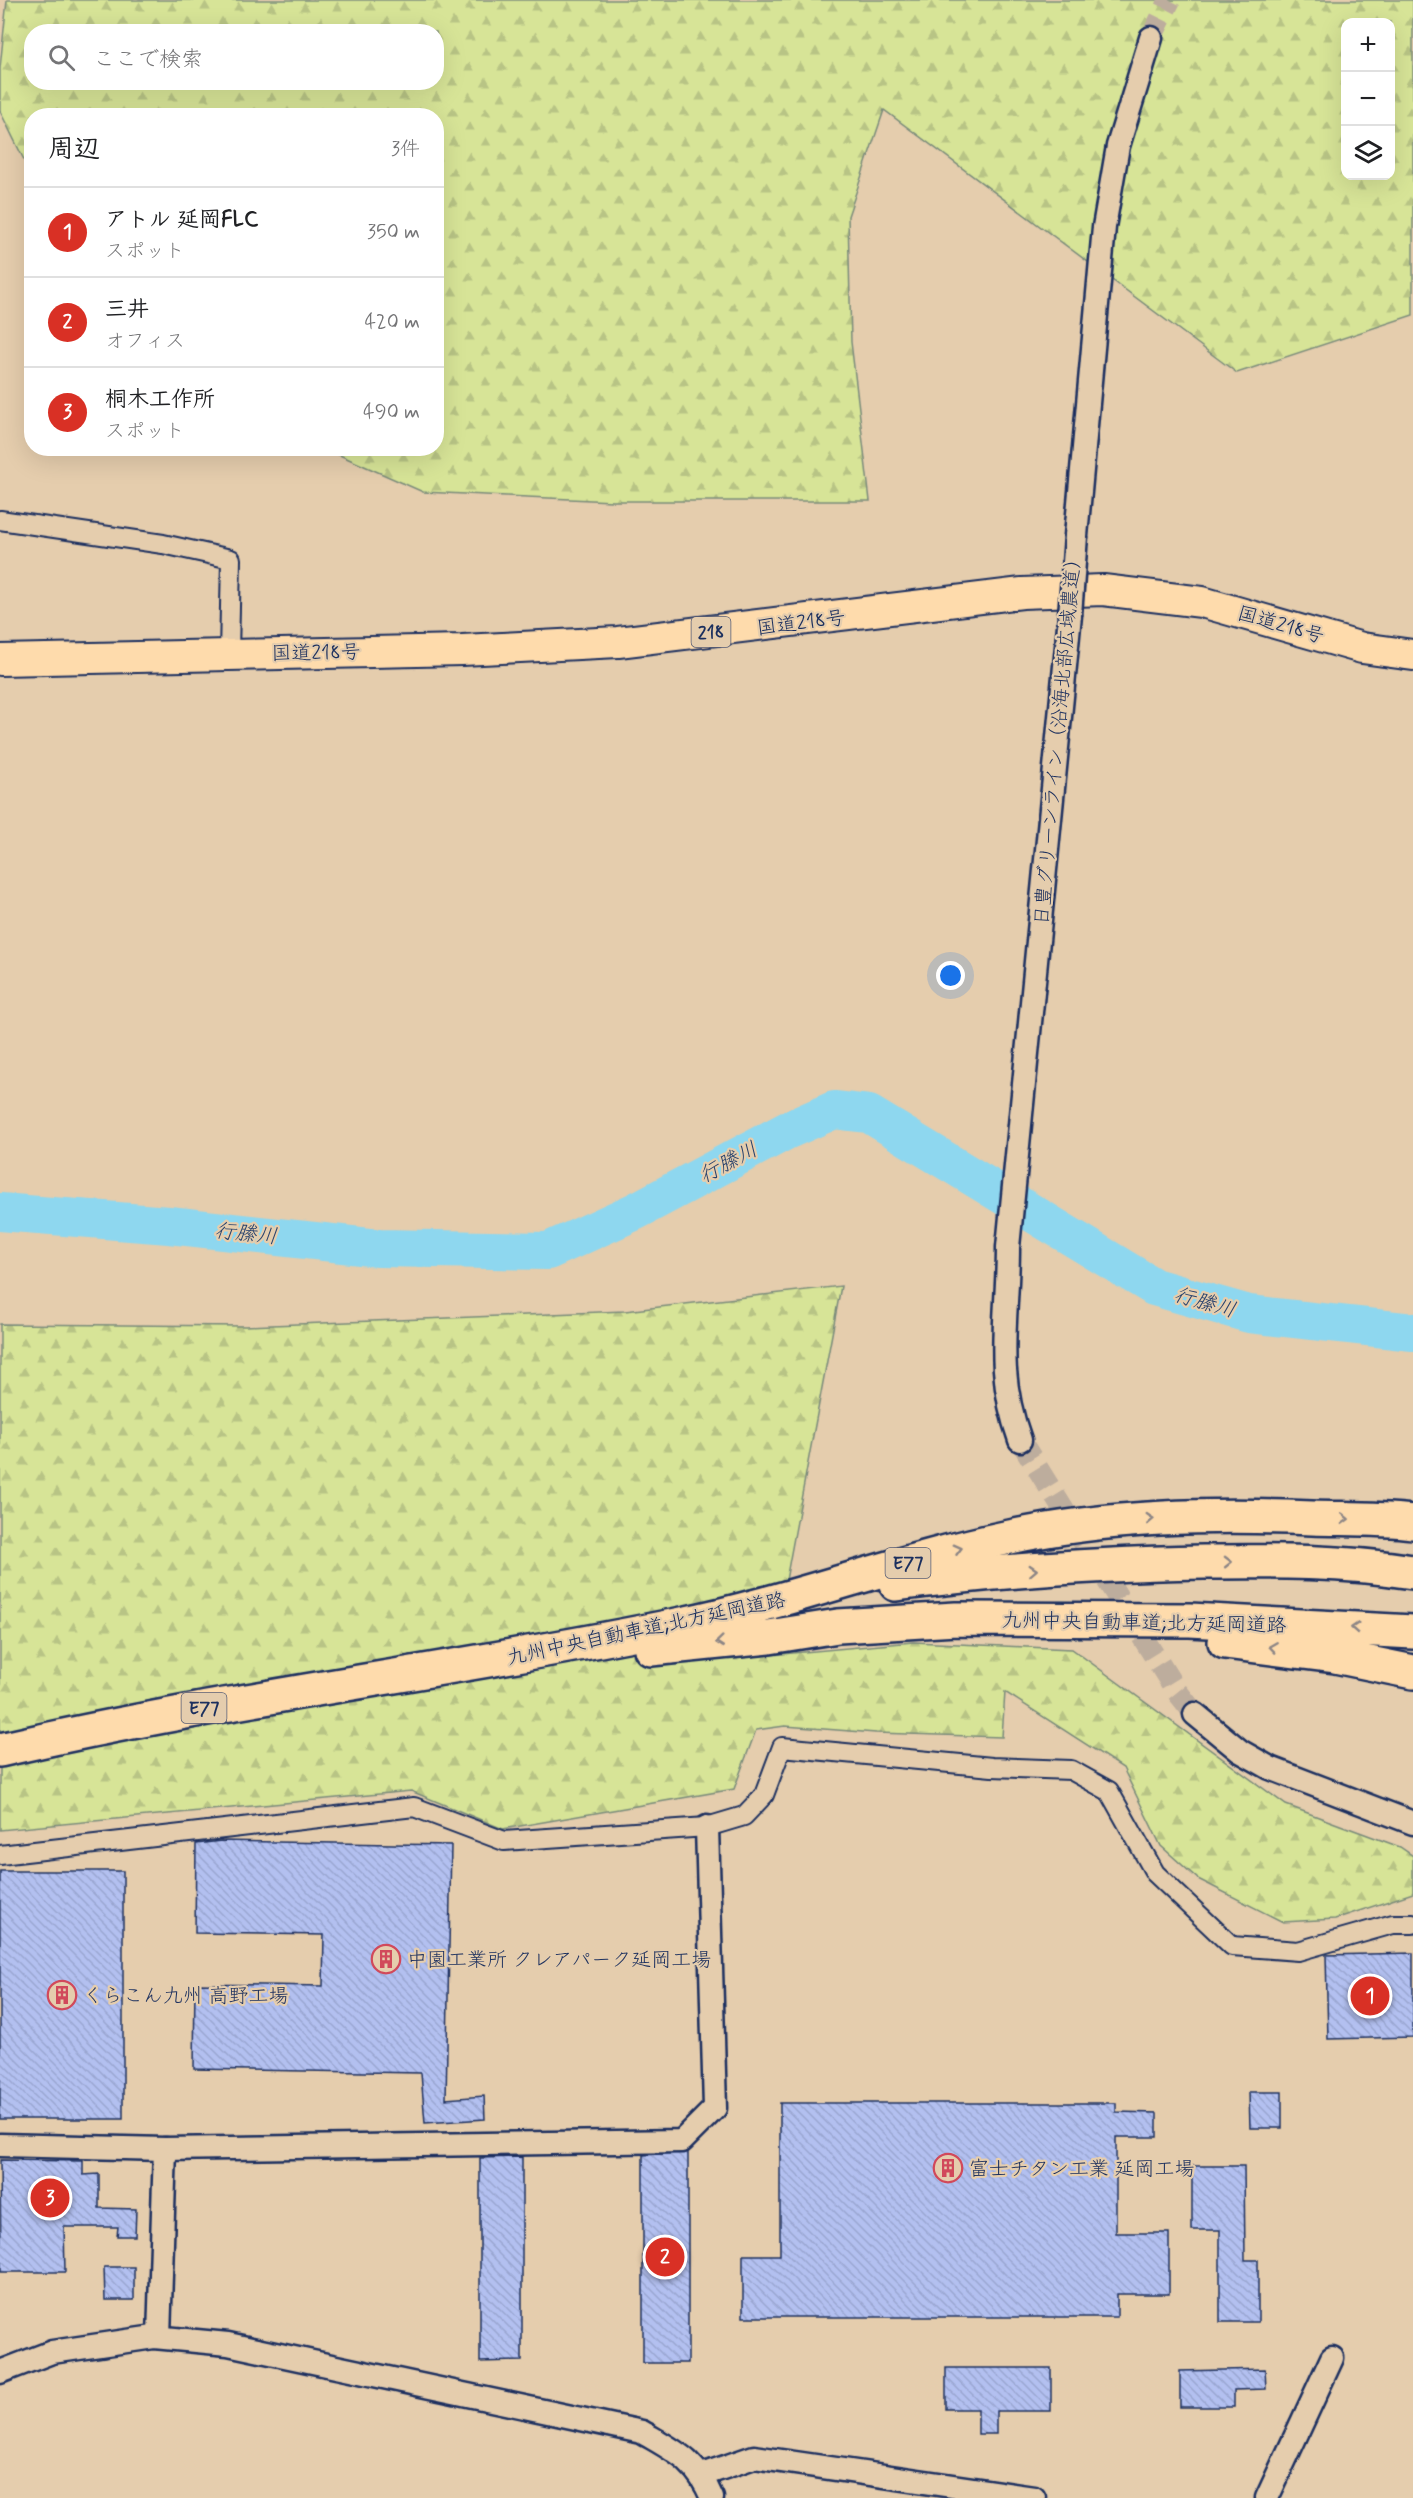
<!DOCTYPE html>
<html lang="ja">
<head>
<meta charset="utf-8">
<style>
	body { margin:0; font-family:Mynerve,"Klee One",sans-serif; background:#f2f2f2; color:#202124 }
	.controls { position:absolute; right:18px; top:18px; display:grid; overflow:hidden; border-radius:12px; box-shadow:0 6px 24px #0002 }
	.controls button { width:54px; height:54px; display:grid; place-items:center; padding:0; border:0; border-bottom:2px solid #e0e0e0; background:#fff; color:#202124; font:30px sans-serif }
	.you { position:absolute; left:951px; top:976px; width:21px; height:21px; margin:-15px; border:4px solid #fff; border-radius:50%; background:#1a73e8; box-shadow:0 0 0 9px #1a73e833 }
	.badge { display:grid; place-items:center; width:39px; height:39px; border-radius:50%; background:#d93025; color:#fff; font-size:20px; font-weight:700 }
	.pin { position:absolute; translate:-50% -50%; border:3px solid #fff; box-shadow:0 2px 6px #0006 }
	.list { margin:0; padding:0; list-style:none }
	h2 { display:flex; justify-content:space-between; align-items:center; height:78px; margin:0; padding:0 24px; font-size:26px }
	h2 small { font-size:20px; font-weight:400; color:#757577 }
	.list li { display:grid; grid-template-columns:39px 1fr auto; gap:18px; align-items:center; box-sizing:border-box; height:90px; padding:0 24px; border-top:2px solid #e0e0e0 }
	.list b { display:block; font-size:22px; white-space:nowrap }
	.list p { margin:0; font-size:20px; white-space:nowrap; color:#757577 }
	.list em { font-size:20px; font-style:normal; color:#757577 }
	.icon { flex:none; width:33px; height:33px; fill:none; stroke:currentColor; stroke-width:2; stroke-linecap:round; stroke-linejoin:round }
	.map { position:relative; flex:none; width:1413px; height:2498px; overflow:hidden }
	.search { position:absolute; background:#fff; box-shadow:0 6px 24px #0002; left:24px; top:24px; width:420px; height:66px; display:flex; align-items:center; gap:15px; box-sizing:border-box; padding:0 21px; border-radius:24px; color:#757577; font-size:22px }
	.panel { position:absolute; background:#fff; box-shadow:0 6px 24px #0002; left:24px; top:108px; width:420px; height:348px; border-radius:24px }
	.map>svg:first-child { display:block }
</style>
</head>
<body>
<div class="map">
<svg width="1413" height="2498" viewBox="0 0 1413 2498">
	<defs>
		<pattern id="forest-firs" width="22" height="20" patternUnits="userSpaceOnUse" patternTransform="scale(1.5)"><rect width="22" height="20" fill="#d7e497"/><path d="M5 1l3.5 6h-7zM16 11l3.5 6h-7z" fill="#b8c485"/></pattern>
		<pattern id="building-back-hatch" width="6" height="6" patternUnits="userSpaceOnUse" patternTransform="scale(1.5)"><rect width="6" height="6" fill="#b3c0f0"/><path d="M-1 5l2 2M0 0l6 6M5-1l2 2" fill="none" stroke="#99a5d0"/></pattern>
	</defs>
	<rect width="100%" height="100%" fill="#e5cdad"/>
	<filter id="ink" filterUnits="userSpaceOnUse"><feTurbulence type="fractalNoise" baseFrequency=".0167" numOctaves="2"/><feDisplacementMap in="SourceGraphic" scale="12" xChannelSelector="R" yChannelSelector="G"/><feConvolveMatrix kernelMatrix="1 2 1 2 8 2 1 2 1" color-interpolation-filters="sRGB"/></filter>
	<g filter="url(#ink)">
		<g fill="url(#forest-firs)" stroke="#798a7a" stroke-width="1.5" fill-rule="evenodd">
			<path d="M 7,0 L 1413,0 L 1413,315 L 1237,373 L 884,110 L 848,216 L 851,342 L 870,501 L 612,501 L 423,492 L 326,449 L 436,448 L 436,116 L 32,116 L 31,174 L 0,111 L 0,68 ZM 1346,22 L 1390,22 L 1390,176 L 1346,176 ZM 32,32 L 436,32 L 436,82 L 32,82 Z"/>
			<path d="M 841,1286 L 772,1655 L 913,1642 L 1072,1649 L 1286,1805 L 1400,1847 L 1413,1856 L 1413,1893 L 1335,1919 L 1283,1922 L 1198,1879 L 1161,1846 L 1123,1768 L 1005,1692 L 1002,1737 L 876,1733 L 785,1726 L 756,1730 L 734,1789 L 503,1829 L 411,1791 L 0,1830 L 0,1324 L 245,1326 L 625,1311 Z"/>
		</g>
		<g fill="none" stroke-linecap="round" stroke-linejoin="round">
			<path stroke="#8ed7ef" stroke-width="38" d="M 0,1212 L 169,1225 L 379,1248 L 548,1251 L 636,1211 L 788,1130 L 834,1110 L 869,1114 L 1154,1287 L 1249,1314 L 1413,1332"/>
		</g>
		<g fill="url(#building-back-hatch)" stroke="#1b2f5e" stroke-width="1.5">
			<path d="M 221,1841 L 451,1845 L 446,2099 L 484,2096 L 485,2119 L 425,2123 L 421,2073 L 194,2069 L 195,1984 L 323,1986 L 324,1935 L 195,1933 L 196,1844 Z"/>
			<rect x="0" y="1871" width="123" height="248"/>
			<path d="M 1413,1953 L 1413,2037 L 1328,2039 L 1326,1955 Z"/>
			<path d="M 1249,2092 L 1282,2092 L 1282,2128 L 1250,2128 Z"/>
			<path d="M 780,2103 L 1116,2103 L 1116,2112 L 1157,2113 L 1157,2137 L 1116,2137 L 1116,2233 L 1169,2233 L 1169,2294 L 1117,2294 L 1117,2317 L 743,2317 L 743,2255 L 780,2255 Z"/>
			<path d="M 688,2152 L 688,2363 L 643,2363 L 643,2155 Z"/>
			<path d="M 522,2157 L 522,2361 L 480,2362 L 480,2158 Z"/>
			<path d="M 0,2160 L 83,2161 L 83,2175 L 99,2174 L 99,2208 L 136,2209 L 135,2236 L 117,2236 L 118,2227 L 64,2227 L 65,2272 L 1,2272 Z"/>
			<path d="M 1192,2166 L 1244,2166 L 1245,2260 L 1258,2260 L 1258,2322 L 1220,2322 L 1220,2230 L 1192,2230 Z"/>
			<path d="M 104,2267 L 134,2267 L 134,2300 L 105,2300 Z"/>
			<path d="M 946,2368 L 1051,2368 L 1051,2411 L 996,2411 L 996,2434 L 978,2434 L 978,2409 L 946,2409 Z"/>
			<path d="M 1265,2369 L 1266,2389 L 1234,2390 L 1234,2407 L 1180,2407 L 1180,2371 Z"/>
		</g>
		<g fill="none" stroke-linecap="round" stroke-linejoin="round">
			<g stroke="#bdad9d" stroke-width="22" stroke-dasharray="22 11" stroke-linecap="butt">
				<path d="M 1151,38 L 1170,0"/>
				<path d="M 1020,1440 L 1175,1689 L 1195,1714"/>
			</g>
			<g stroke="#1b2f5e" stroke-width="22">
				<g id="minor">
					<path d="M 0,520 L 163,544 L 231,559 L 229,654"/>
					<path d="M 0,1855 L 414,1807 L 504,1841 L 707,1827 L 744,1816 L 764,1795 L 782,1747 L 992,1767 L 1071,1770 L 1109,1791 L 1155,1873 L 1232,1946 L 1298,1951 L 1393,1924 L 1413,1924"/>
				</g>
			</g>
			<g stroke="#1b2f5e" stroke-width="27">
				<g id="tertiary">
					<path d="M 1076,536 L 1104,227 L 1118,146 L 1151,38"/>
					<path d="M 1020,1440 C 994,1369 1008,1319 1008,1247 L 1070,615"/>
					<path d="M 1195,1714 L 1240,1751 L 1270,1768 L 1413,1823"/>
					<path d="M 0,2145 L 165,2149 L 682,2141 L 715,2108 L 707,1827"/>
					<path d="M 159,2337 L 165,2149"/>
					<path d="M 0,2372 L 52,2352 L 154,2337 L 228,2344 L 642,2432 C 676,2452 696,2460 712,2498"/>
					<path d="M 702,2475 L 754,2457 L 1034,2498"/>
					<path d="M 1267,2498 L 1332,2358"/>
				</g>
			</g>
			<g stroke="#1b2f5e" stroke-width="34">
				<path id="trunk" d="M 0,660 L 462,650 L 618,642 L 1022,593 L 1103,590 L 1202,602 L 1362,648 L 1413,655"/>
			</g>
			<g stroke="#1b2f5e" stroke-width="38">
				<g id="motorway">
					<path d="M 896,1584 C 998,1570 1101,1564 1204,1562 C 1274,1561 1344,1561 1413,1572"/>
					<path d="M 1225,1642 L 1335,1656 L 1413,1672"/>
					<path d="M 651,1649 L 769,1637 L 838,1626 L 956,1619 L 1190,1620 L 1413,1632"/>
					<path d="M 0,1750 C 225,1698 455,1671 682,1624 C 793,1601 899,1560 1010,1537 C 1109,1516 1211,1514 1312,1518 C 1346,1519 1380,1518 1413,1522"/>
				</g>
			</g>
			<use href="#minor" stroke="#e5cdad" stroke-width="18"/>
			<use href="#tertiary" stroke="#e5cdad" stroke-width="22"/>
			<use href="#trunk" stroke="#fedbac" stroke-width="30"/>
			<use href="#motorway" stroke="#fedbac" stroke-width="33"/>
			<g stroke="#1b2f5e" stroke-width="27" stroke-linecap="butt">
				<path id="tertiary-bridge" d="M 1070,615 L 1076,536"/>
			</g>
			<use href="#tertiary-bridge" stroke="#e5cdad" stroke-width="22"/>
		</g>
		<defs><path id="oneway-chevron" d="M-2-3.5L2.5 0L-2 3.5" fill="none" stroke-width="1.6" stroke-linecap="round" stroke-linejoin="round" transform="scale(1.5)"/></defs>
		<g stroke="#8c8585">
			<use href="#oneway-chevron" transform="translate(1150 1519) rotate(-3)"/>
			<use href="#oneway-chevron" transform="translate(1345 1519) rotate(2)"/>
			<use href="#oneway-chevron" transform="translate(958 1549) rotate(-15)"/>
			<use href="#oneway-chevron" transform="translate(1228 1562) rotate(-1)"/>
			<use href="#oneway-chevron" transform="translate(1033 1570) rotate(-3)"/>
			<use href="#oneway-chevron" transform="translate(1355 1628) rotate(-176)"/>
			<use href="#oneway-chevron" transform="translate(720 1642) rotate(174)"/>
			<use href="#oneway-chevron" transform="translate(1273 1647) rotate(-172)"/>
		</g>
	</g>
	<defs>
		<g id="building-ring" transform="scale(1.5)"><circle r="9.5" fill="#e5cdad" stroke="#d1495b" stroke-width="1.5"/><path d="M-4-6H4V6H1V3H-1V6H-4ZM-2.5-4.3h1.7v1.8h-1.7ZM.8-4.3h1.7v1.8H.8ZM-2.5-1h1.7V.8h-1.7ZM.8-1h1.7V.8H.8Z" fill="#d1495b"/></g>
	</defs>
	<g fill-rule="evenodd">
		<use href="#building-ring" x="386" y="1959"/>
		<use href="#building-ring" x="62" y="1995"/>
		<use href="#building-ring" x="948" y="2168"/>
	</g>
	<g text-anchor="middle" stroke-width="4.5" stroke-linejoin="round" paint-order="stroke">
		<g fill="#e5cdad" stroke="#585e76" stroke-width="1.5">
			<rect x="691.5" y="617" width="39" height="30" rx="4.5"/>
			<rect x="885.5" y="1548" width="45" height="30" rx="4.5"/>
			<rect x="181.5" y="1693" width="45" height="30" rx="4.5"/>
		</g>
		<g font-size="18" font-weight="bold" fill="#1b2f5e">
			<text x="711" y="638">218</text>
			<text x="908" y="1569">E77</text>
			<text x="204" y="1714">E77</text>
		</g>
		<g font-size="20" fill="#1b2f5e" stroke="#e5cdad">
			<text transform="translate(801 622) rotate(-7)" y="7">国道218号</text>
			<text transform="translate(1281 624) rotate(16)" y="7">国道218号</text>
			<text transform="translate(316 652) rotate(-1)" y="7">国道218号</text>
			<text transform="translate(1057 737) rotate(-85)" y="7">日豊グリーンライン（沿海北部広域農道）</text>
			<text transform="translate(1144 1622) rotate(1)" y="7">九州中央自動車道;北方延岡道路</text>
			<text transform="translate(646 1628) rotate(-12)" y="7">九州中央自動車道;北方延岡道路</text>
		</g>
		<g font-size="20" fill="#1b2f5e" stroke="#e5cdad" text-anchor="start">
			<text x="407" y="1966">中園工業所 クレアパーク延岡工場</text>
			<text x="83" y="2002">くらこん九州 高野工場</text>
			<text x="969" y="2175">富士チタン工業 延岡工場</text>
		</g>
		<g font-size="21" font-style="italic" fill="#26406c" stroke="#e5cdad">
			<text transform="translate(728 1162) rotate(-28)" y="7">行縢川</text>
			<text transform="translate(246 1233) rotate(6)" y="7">行縢川</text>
			<text transform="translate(1205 1302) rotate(16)" y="7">行縢川</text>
		</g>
	</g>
</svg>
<div class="controls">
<button>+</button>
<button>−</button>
<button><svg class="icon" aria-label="layers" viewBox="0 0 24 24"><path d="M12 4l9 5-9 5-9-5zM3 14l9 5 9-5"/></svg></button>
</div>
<div class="you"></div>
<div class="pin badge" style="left:1370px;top:1996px">1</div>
<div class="pin badge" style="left:665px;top:2257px">2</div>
<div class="pin badge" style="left:50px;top:2198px">3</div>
<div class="search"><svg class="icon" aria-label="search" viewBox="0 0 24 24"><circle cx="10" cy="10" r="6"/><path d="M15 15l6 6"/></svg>ここで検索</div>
<section class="panel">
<h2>周辺<small>3件</small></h2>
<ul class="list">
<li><span class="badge">1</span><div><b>アトル 延岡FLC</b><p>スポット</p></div><em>350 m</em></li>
<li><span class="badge">2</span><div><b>三井</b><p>オフィス</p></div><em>420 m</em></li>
<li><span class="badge">3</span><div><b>桐木工作所</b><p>スポット</p></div><em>490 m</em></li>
</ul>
</section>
</div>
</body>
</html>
